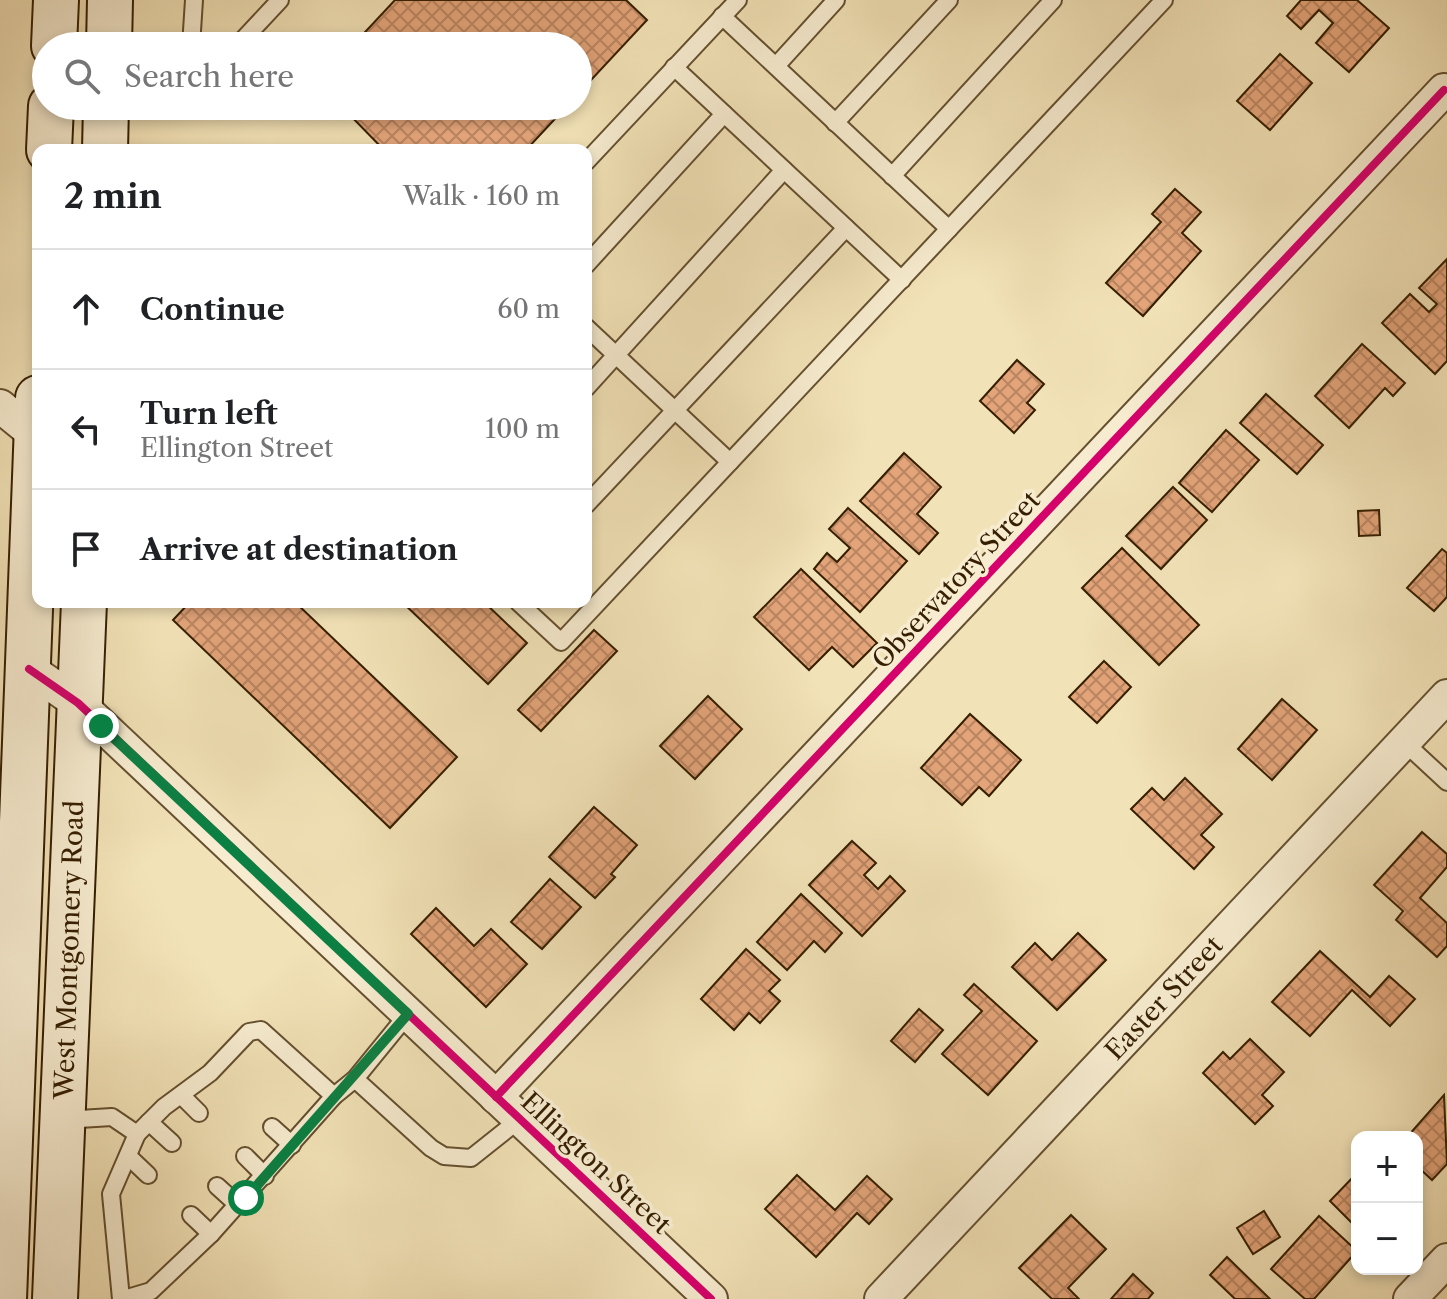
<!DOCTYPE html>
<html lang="en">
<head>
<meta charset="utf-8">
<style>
	body { margin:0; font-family:"Libre Caslon Text",serif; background:#f2f2f2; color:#202124 }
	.controls { position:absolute; right:24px; bottom:24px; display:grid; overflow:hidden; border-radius:16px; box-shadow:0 4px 12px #0003 }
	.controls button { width:72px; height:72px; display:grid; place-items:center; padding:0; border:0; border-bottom:2px solid #e0e0e0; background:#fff; color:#202124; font:40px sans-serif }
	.stop { position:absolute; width:24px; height:24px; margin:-18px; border:6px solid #0b8043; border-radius:50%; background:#fff }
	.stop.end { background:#0b8043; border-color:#fff; box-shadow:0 2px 8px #0008 }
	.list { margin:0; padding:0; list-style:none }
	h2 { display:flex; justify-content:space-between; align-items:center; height:104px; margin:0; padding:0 32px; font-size:34px }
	h2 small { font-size:26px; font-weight:400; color:#757577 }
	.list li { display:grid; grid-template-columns:52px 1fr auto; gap:24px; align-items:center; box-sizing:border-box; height:120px; padding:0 32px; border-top:2px solid #e0e0e0 }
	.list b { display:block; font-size:30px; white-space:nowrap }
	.list p { margin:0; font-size:26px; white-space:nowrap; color:#757577 }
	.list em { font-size:26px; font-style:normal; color:#757577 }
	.icon { flex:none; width:44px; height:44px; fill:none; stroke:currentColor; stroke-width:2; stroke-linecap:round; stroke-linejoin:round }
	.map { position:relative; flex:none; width:1447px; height:1299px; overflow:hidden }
	.search { position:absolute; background:#fff; box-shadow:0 4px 12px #0003; left:32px; top:32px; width:560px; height:88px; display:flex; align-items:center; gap:20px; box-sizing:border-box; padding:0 28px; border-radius:44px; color:#757577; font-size:30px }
	.panel { position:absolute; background:#fff; box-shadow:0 4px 12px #0003; left:32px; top:144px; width:560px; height:464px; border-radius:16px }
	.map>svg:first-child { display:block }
</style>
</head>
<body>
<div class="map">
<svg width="1447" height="1299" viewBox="0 0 1447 1299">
	<defs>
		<pattern id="building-cross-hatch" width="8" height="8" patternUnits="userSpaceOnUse" patternTransform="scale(2)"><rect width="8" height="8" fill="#e3a479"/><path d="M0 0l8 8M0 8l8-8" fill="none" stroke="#b98561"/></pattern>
	</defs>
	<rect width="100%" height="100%" fill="#f2e2b7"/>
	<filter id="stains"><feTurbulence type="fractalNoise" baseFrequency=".0025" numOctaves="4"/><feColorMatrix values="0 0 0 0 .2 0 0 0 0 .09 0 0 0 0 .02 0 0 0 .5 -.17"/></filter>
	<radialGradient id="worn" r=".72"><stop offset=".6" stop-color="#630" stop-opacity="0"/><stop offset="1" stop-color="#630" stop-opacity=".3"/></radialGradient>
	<g fill="url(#building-cross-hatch)" stroke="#351e01" stroke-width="2">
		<path d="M 395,0 L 626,0 L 647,20 L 578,94 L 578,46 L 352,46 Z"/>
		<path d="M 1301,0 L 1357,0 L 1389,28 L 1349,72 L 1316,43 L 1333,23 L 1319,10 L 1301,29 L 1287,16 Z"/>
		<path d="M 1280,54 L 1312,83 L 1270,130 L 1237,101 Z"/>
		<path d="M 341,106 L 567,106 L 526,150 L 384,150 Z"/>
		<path d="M 1175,189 L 1201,212 L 1182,233 L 1201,251 L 1143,316 L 1106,283 L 1161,222 L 1152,214 Z"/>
		<path d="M 1447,259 L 1447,361 L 1435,374 L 1382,323 L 1410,294 L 1429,312 L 1437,304 L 1419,288 Z"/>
		<path d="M 1362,344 L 1405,383 L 1393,396 L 1385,388 L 1349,428 L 1315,396 Z"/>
		<path d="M 1017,360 L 1044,384 L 1027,403 L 1035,410 L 1014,433 L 980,401 Z"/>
		<path d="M 1266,394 L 1323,445 L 1297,474 L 1240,423 Z"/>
		<path d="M 1226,430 L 1259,460 L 1212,512 L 1179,483 Z"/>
		<path d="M 904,453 L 941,487 L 917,514 L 938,533 L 919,554 L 860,501 Z"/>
		<path d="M 1173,487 L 1207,520 L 1161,569 L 1126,536 Z"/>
		<path d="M 848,508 L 907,561 L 860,612 L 814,569 L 827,553 L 837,562 L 850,548 L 829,529 Z"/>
		<path d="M 1379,510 L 1380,535 L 1359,536 L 1358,511 Z"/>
		<path d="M 1122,548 L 1199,625 L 1159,665 L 1082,588 Z"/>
		<path d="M 1442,549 L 1447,553 L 1447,597 L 1434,611 L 1407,588 Z"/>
		<path d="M 801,569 L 877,643 L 853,667 L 832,647 L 809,670 L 754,617 Z"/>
		<path d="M 190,602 L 295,602 L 457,757 L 390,828 L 173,620 Z"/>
		<path d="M 402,602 L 484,602 L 527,643 L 488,684 Z"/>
		<path d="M 594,630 L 617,651 L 541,731 L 518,710 Z"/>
		<path d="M 1104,661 L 1131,687 L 1097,723 L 1069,697 Z"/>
		<path d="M 708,696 L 742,729 L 695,779 L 660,746 Z"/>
		<path d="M 1282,699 L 1317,730 L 1272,780 L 1238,749 Z"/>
		<path d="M 970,714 L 1021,760 L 989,796 L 979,787 L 962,805 L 921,768 Z"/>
		<path d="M 1185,778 L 1222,814 L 1201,835 L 1214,847 L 1194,869 L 1131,809 L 1152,788 L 1164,800 Z"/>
		<path d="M 594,807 L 637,845 L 611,874 L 615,877 L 595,898 L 549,857 Z"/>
		<path d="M 1422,832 L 1447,854 L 1447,867 L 1420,898 L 1447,923 L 1447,946 L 1437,957 L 1396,920 L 1403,911 L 1374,885 Z"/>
		<path d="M 852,841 L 876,863 L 864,875 L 878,889 L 890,876 L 905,891 L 862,936 L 809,885 Z"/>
		<path d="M 550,879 L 581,907 L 542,949 L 511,922 Z"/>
		<path d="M 801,894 L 842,933 L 825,952 L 814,941 L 787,970 L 757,942 Z"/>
		<path d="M 436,908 L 474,946 L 491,929 L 527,964 L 486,1007 L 411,934 Z"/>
		<path d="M 1078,933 L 1106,960 L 1057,1010 L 1012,967 L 1035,943 L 1052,960 Z"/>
		<path d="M 746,949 L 780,980 L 769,991 L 780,1001 L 760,1023 L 749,1013 L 734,1030 L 701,999 Z"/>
		<path d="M 1320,951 L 1370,997 L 1389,976 L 1415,999 L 1390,1026 L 1352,990 L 1310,1036 L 1272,1002 Z"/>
		<path d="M 974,984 L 1037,1041 L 988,1095 L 942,1054 L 982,1011 L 964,995 Z"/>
		<path d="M 919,1009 L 943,1030 L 915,1062 L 891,1041 Z"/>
		<path d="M 1250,1039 L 1284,1072 L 1262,1095 L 1273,1106 L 1255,1124 L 1203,1073 L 1223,1052 L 1230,1059 Z"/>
		<path d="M 1444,1095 L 1447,1164 L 1432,1180 L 1417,1166 L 1417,1137 L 1407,1137 Z"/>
		<path d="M 1357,1173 L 1357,1228 L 1330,1201 Z"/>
		<path d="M 797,1175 L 835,1210 L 867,1176 L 892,1199 L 869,1224 L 857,1213 L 816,1257 L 765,1209 Z"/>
		<path d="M 1264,1211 L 1280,1237 L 1253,1254 L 1237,1228 Z"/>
		<path d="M 1071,1215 L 1106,1249 L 1068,1288 L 1079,1299 L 1052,1299 L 1019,1268 Z"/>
		<path d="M 1319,1216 L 1357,1251 L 1314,1299 L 1305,1299 L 1271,1269 Z"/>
		<path d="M 1227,1257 L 1270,1299 L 1235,1299 L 1210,1275 Z"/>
		<path d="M 1133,1274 L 1153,1293 L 1148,1299 L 1111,1299 Z"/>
	</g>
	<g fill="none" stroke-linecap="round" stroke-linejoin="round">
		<g stroke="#644f2e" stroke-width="20">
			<g id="service">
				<path d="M 722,16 L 949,229"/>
				<path d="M 191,46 L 194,0"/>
				<path d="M 237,46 L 280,0"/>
				<path d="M 776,66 L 836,0"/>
				<path d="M 674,67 L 902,280"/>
				<path d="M 835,123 L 949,0"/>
				<path d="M 586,162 L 738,0"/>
				<path d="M 892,176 L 1053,0"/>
				<path d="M 586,265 L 724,114"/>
				<path d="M 586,327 L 730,462"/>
				<path d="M 586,388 L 784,170"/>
				<path d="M 586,505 L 846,228"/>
				<path d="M 518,602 L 561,642 L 1164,0"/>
				<path d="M 1404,742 L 1447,782"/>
				<path d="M 355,1079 L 431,1148 L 444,1156 L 471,1158 L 520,1119"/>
				<path d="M 182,1096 L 199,1113"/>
				<path d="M 63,1120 L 112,1117 L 137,1134 L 111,1194 L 121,1299"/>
				<path d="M 149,1122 L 172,1143"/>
				<path d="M 272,1127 L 292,1145"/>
				<path d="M 137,1134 L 164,1107 L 210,1073 L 249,1032 L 261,1030 L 334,1096"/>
				<path d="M 128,1156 L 148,1175"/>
				<path d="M 245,1156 L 265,1176"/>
				<path d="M 217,1186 L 238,1205"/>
				<path d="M 191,1215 L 211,1234"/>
				<path d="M 124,1299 L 151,1291 L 211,1234 L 334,1096 L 355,1079 L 408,1014"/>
			</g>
		</g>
		<g stroke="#644f2e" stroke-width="36">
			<g id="minor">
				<path d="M 0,406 L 38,437"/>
				<path d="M 29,669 L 78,703 L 711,1299"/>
				<path d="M 496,1097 L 1444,90"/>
				<path d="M 881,1299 L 1447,696"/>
				<path d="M 1410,1299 L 1447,1260"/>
			</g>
		</g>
		<g stroke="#351e01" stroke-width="48">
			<g id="secondary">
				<path d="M 54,46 L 56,0"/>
				<path d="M 109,46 L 110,0"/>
				<path d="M 49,150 L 51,106"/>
				<path d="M 105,150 L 106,106"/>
				<path d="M 4,1299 L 38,398"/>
				<path d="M 55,1299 L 84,602"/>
			</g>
		</g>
		<use href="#service" stroke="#f7ecd0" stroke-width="16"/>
		<use href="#minor" stroke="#f7ecd0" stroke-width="32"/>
		<use href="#secondary" stroke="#f7ecd0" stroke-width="44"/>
		<g stroke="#f7ecd0" stroke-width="13">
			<g id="cycleway">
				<path d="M 29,669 L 78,703 L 711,1299"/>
				<path d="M 496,1097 L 1444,90"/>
			</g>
		</g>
		<use href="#cycleway" stroke="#d6006c" stroke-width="8"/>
	</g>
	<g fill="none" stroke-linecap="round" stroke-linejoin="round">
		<path stroke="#0b8043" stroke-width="10" d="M 101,726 L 408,1014 L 246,1198"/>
	</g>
	<g text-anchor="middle" stroke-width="7" stroke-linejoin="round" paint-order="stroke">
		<g font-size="26" fill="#351e01" stroke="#f7ecd0">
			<text transform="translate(956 580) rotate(-47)" y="9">Observatory Street</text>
			<text transform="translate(69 950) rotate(-88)" y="9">West Montgomery Road</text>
			<text transform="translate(1164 998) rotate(-47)" y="9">Easter Street</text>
			<text transform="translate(596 1163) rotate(43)" y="9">Ellington Street</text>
		</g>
	</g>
	<rect width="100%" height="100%" filter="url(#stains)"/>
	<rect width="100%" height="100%" fill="url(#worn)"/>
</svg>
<div class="controls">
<button>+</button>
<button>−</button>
</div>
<div class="stop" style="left:246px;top:1198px"></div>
<div class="stop end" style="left:101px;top:726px"></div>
<div class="search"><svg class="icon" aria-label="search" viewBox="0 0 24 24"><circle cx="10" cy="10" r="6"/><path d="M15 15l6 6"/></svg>Search here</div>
<section class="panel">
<h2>2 min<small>Walk · 160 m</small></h2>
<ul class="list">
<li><svg class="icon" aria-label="ahead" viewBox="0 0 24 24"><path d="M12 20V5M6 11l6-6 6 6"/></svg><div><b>Continue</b></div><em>60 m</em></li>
<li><svg class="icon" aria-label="left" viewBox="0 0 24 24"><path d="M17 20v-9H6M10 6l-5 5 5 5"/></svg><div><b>Turn left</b><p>Ellington Street</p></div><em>100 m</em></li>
<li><svg class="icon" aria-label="arrive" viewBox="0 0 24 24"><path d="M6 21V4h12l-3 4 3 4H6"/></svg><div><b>Arrive at destination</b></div></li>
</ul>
</section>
</div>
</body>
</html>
